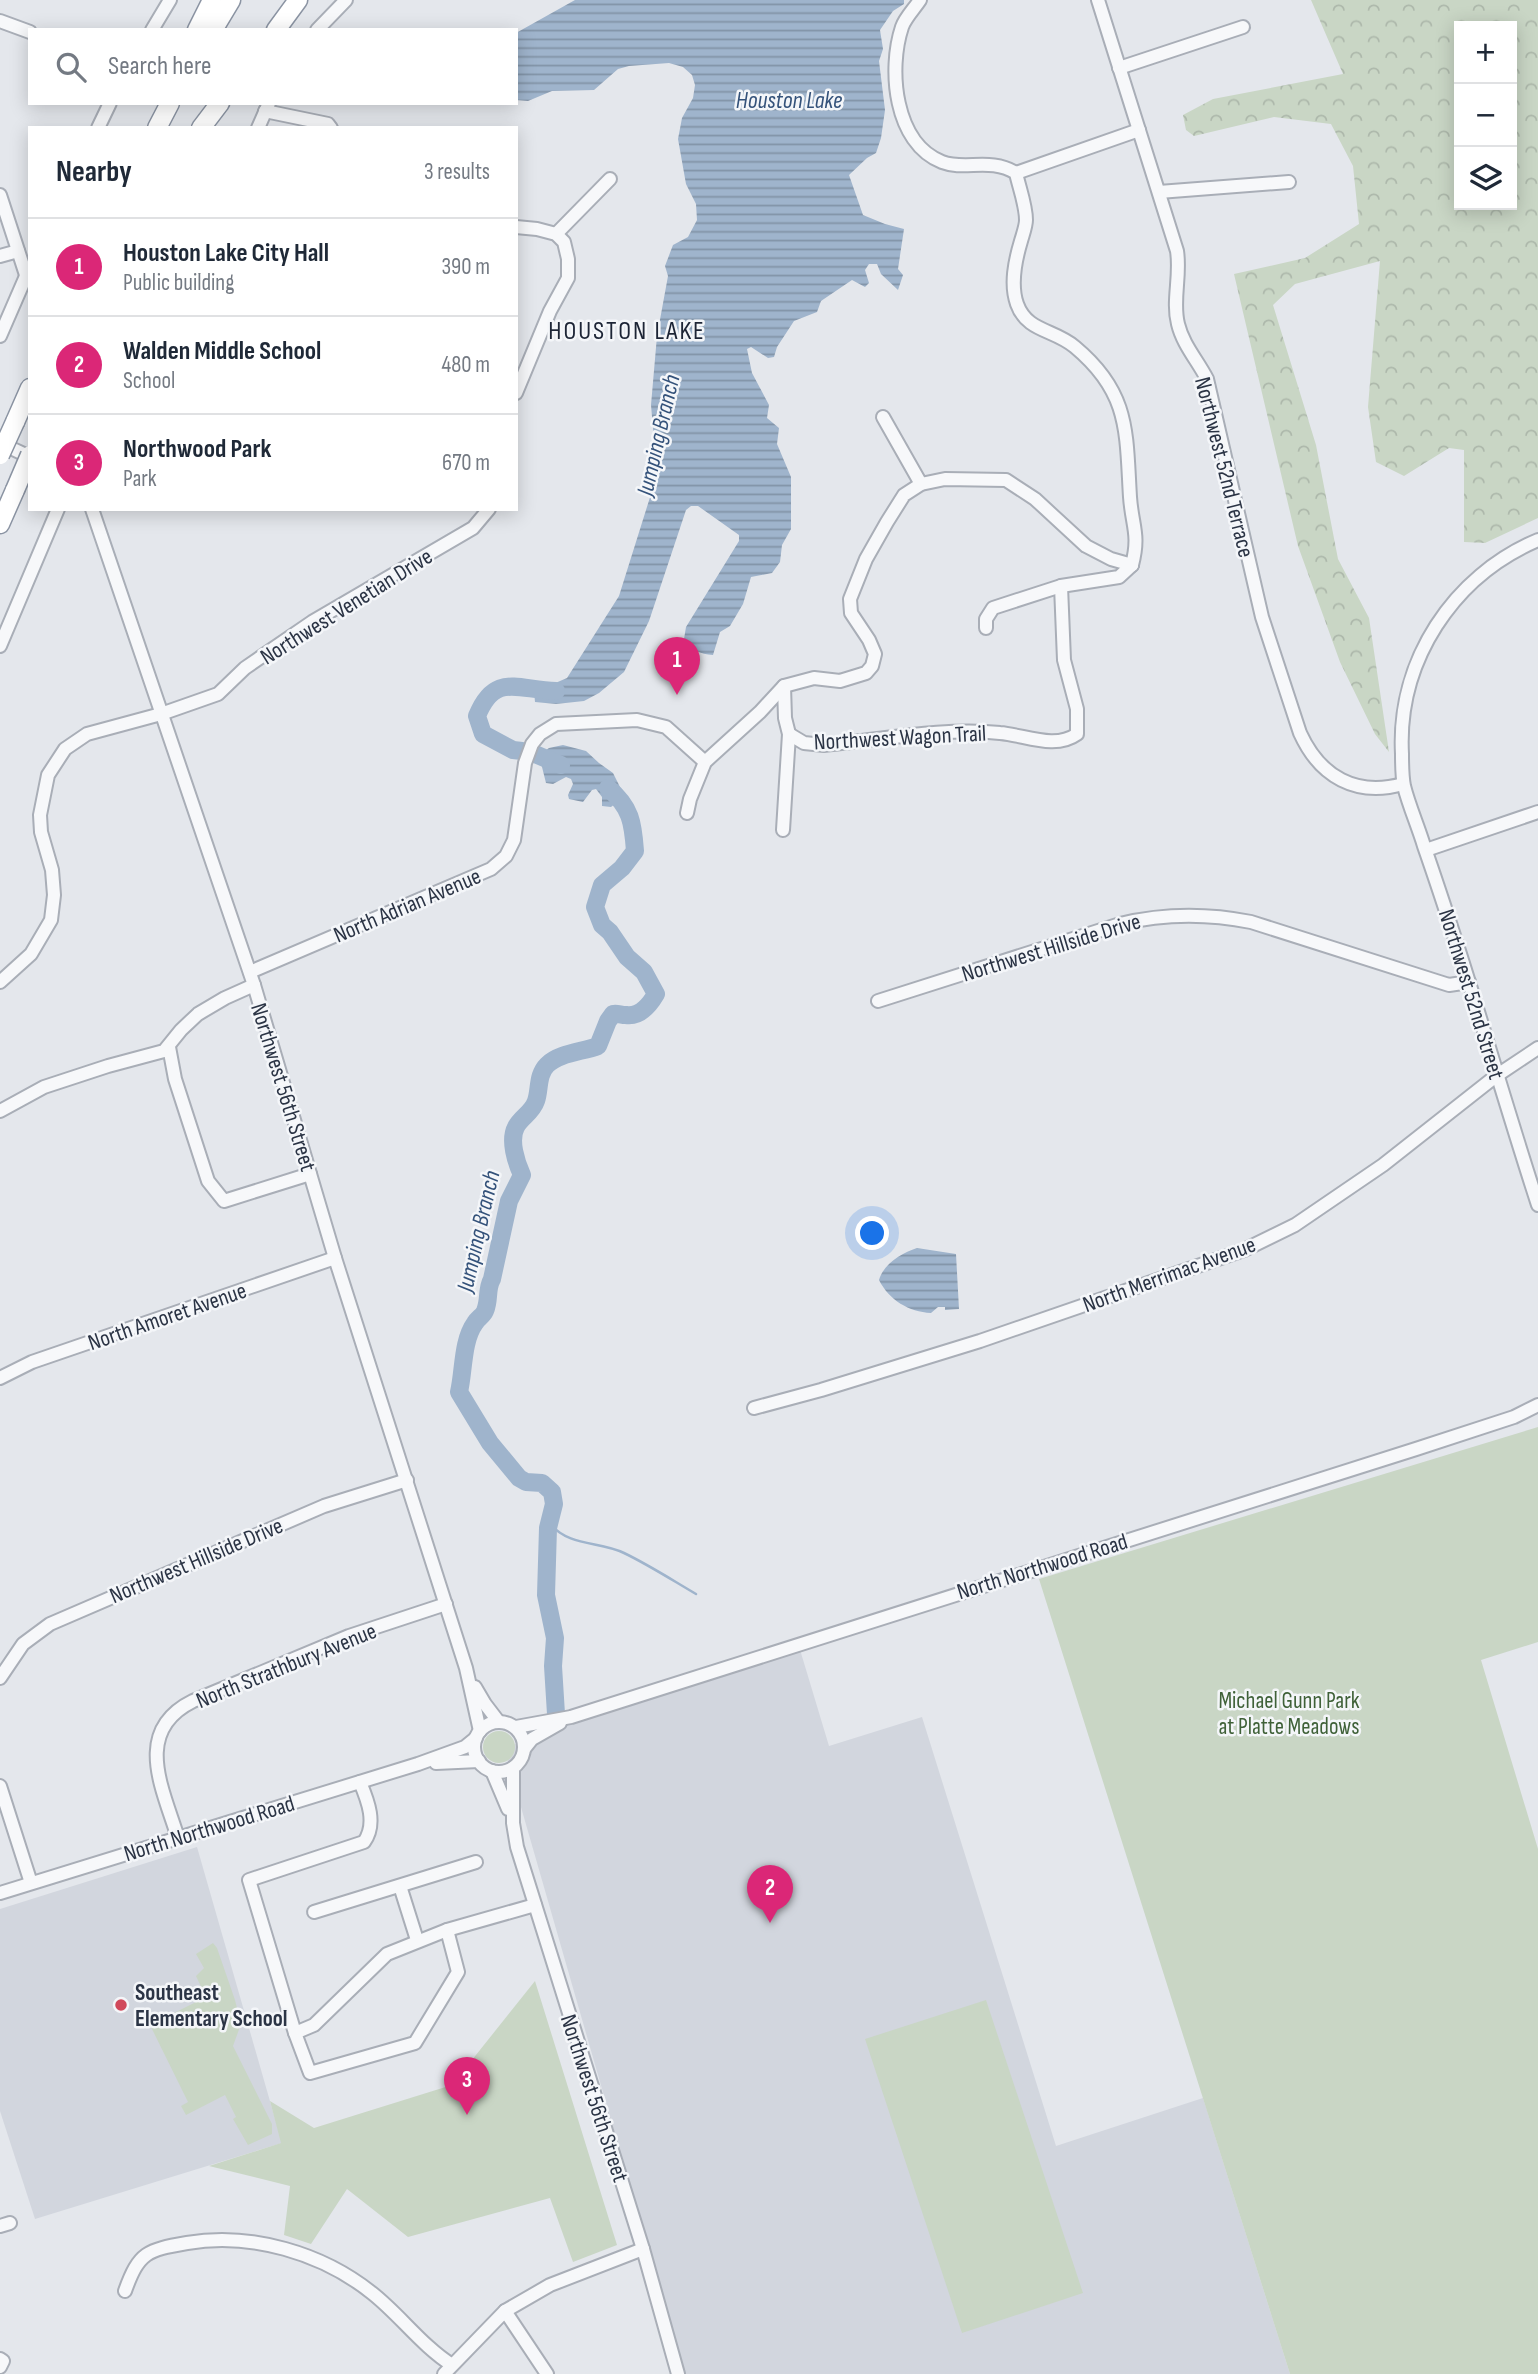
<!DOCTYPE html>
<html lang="en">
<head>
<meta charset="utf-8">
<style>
	body { margin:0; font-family:"Sofia Sans Condensed",sans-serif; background:#f6f6f7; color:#1f2937 }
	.controls { position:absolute; right:21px; top:21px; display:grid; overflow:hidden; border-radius:0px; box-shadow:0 4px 18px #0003 }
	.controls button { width:63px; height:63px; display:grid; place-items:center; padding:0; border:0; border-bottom:2px solid #e0e1e3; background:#fff; color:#1f2937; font:35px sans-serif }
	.you { position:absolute; left:873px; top:1234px; width:24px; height:24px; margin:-18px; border:5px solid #fff; border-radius:50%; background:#1a73e8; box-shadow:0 0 0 10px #1a73e833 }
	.badge { display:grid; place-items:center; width:46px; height:46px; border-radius:50%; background:#db2777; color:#fff; font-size:23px; font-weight:700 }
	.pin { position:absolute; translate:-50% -58px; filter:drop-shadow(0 2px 4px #0008) }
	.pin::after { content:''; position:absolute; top:37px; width:24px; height:21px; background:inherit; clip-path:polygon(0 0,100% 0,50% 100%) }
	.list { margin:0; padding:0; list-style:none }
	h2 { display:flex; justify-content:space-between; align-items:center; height:91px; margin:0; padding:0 28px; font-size:30px }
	h2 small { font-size:23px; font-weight:400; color:#747a83 }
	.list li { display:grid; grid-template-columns:46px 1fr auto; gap:21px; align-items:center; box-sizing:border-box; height:98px; padding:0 28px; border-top:2px solid #e0e1e3 }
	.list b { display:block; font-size:26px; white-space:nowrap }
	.list p { margin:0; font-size:23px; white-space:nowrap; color:#747a83 }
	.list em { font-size:23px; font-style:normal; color:#747a83 }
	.icon { flex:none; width:38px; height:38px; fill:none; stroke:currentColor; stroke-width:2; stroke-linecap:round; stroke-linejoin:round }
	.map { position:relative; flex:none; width:1538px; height:2374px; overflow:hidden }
	.search { position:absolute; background:#fff; box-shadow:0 4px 18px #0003; left:28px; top:28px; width:490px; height:77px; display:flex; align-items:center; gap:18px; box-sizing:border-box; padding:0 24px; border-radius:0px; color:#747a83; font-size:26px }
	.panel { position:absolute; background:#fff; box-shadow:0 4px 18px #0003; left:28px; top:126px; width:490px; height:385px; border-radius:0px }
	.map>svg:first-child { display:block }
</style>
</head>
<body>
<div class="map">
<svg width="1538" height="2374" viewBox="0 0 1538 2374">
	<defs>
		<pattern id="forest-crowns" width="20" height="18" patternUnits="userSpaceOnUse" patternTransform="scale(1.75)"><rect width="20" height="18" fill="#c9d6c5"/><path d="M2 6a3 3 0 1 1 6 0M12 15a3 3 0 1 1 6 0" fill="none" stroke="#adb8ab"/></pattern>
		<pattern id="water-rules" width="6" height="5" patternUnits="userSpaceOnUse" patternTransform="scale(1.75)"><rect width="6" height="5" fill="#9fb4cc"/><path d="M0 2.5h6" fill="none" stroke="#8293a7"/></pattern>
	</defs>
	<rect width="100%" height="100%" fill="#e4e7ec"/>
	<g fill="#d2d6de">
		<path d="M 798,1643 L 829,1746 L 922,1717 L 1056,2146 L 1203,2098 L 1290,2374 L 684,2374 L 504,1748 Z"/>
		<path d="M 197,1847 L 282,2143 L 35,2219 L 0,2111 L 0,1909 Z"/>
	</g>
	<g fill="#c9d6c5">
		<path d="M 1538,1427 L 1538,1642 L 1481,1660 L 1538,1849 L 1538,2374 L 1290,2374 L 1039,1579 Z"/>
		<circle cx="499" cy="1747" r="16"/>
		<path d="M 213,1943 L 217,1948 L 235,2000 L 241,2024 L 233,2046 L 272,2124 L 272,2134 L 248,2145 L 233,2119 L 236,2117 L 225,2095 L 186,2115 L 181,2106 L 188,2102 L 150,2025 L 206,1997 L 196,1976 L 204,1968 L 196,1954 Z"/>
		<path d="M 535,1981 L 617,2245 L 573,2262 L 550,2198 L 408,2237 L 347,2189 L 311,2244 L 284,2235 L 290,2186 L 209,2166 L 281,2143 L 270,2101 L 314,2128 L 452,2085 Z"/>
		<path d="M 986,2000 L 1083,2293 L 962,2333 L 865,2039 Z"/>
	</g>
	<path fill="url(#forest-crowns)" fill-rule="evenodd" d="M 1311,0 L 1538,0 L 1538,518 L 1485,543 L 1464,542 L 1464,450 L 1449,448 L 1404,476 L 1376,462 L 1368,407 L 1380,261 L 1295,284 L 1273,305 L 1316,445 L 1338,559 L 1369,618 L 1389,752 L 1375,734 L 1340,662 L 1298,546 L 1234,274 L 1305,258 L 1359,224 L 1353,166 L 1331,124 L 1274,117 L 1194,136 L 1186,130 L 1183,115 L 1213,99 L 1343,74 ZM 1459,26 L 1512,26 L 1512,205 L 1459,205 Z"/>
	<g fill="url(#water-rules)">
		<path d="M 575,0 L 904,0 L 904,4 L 893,11 L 880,30 L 883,49 L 879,61 L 885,110 L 881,138 L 876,153 L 867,158 L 849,175 L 863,215 L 885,224 L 904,229 L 898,269 L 903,275 L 898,290 L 881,274 L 877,264 L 869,264 L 865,270 L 869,283 L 865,287 L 852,280 L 821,301 L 817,312 L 794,321 L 777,347 L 774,357 L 768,358 L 751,347 L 747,349 L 752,373 L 769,405 L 767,418 L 779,428 L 777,444 L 791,477 L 791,529 L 782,545 L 780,562 L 772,573 L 751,577 L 743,604 L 730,626 L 720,632 L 713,655 C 700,654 691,650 684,639 L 686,627 L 739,541 L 739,535 L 698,506 L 691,506 L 686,510 L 649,621 L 624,672 L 599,693 L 584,701 L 556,704 L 535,702 L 534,691 L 537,685 L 553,684 L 567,678 L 619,596 L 657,475 L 651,405 L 657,336 L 668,276 L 665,266 L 673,245 L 688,237 L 697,220 L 696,204 L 686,184 L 678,139 L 682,118 L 693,98 L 695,85 L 692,75 L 683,67 L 669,63 L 629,66 L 618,69 L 594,90 L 552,91 L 528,101 L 516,100 L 516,33 Z"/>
		<path d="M 563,745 L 586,751 L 599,763 L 613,773 L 623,793 L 623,803 L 616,803 L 611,807 L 602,806 L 602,797 L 596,789 L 592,790 L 583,802 L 569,799 L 568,795 L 573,784 L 571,779 L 566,777 L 553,784 L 546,783 L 539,755 L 549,748 Z"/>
		<path d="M 917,1248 L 956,1254 L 959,1309 L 945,1310 L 945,1307 L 938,1307 L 931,1313 C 909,1312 889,1300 879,1280 C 884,1263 902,1253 917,1248 Z"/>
	</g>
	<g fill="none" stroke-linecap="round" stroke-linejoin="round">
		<path stroke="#9fb4cc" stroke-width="2.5" d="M 550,1524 C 570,1547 599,1541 624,1553 C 649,1565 672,1580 696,1594"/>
		<g stroke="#9fb4cc" stroke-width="18">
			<path d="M 522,751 L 513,750 L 483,734 L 477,716 C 495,672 517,690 556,691"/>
			<path d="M 535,754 L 561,765"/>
			<path d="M 556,1714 L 553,1666 L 555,1638 L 546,1595 L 548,1528 L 554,1504 L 552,1492 L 542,1483 L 526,1482 L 519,1478 L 490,1443 L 459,1392 C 464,1371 462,1341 475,1323 C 478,1318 483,1316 485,1311 C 490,1299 486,1290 492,1279 L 509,1201 L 522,1175 C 516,1162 509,1140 516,1127 C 521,1117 532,1113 536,1101 C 540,1090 537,1075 547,1065 C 559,1053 582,1052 598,1046 L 608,1021 L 613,1014 C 617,1013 621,1015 626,1015 C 640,1017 649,1006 656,994 L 644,972 L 627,957 L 610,932 L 602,925 L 595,907 L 602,885 L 622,868 L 635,851 C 633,823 631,807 608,788"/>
		</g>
		<g stroke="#a9aeb7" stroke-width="16">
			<g id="minor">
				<path d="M 920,0 C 914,9 905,18 902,27 C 888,69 894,143 942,162 C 965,171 990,157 1016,173 C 1019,187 1026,205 1026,220 C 1026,226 1023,234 1021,241 C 1015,261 1010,284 1017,304 C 1027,332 1054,329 1075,347 C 1130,393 1126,432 1130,497 C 1132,526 1140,534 1132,565"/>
				<path d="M 1098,0 L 1177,251 C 1181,276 1172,301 1178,324 C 1183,345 1198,361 1207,379 L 1262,617 L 1300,733 C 1320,777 1356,797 1403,784"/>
				<path d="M 0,21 L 30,32"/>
				<path d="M 152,30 L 170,0"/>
				<path d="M 317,30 L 346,0"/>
				<path d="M 1119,68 L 1243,27"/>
				<path d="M 265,111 L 328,124 L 331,128"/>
				<path d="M 98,128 L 110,103"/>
				<path d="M 258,128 L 269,103"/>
				<path d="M 1016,173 L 1139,130"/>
				<path d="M 1159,192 L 1289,182"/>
				<path d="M 0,195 L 26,275"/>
				<path d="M 516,227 L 537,229 L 556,234 L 564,242 L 568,259 L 568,278 L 550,311 L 516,393"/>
				<path d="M 556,234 L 610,179"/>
				<path d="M 0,256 L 18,251"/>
				<path d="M 0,336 L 30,267"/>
				<path d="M 883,417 L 921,484"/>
				<path d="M 0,443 L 30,457"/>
				<path d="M 92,509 L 254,985 L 335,1258 L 466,1668 L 480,1731"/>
				<path d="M 1538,540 C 1453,576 1397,661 1402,754 C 1402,764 1402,776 1404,786 C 1409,806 1418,826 1424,846 C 1437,883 1449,920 1461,957 C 1487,1039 1511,1122 1538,1205"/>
				<path d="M 986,628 L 986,619 L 993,608 L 1061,586"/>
				<path d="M 0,646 L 58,509"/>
				<path d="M 789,734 L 804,743 L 824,745 C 879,740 945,727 1000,733 C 1025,735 1055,750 1077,734 L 1077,709 L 1064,660 L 1061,586 L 1119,577 L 1132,565"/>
				<path d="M 687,813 L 690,799 L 705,762 L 760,712 L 784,686 L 814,678 L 840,681 L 866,673 L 872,666 L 875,654 L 869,640 L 851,613 L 850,599 L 866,559 L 887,522 L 904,495 L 921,484 L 945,479 L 1006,480 L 1035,499 L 1086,546 L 1111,559 L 1132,565"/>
				<path d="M 783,830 L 789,734 L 785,718 L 784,686"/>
				<path d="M 1426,850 L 1538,812"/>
				<path d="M 250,972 L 491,869 L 506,856 L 514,840 L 525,763 L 532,744 L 540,734 L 556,724 L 637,720 L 666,727 L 705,762"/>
				<path d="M 0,982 L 31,954 L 51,920 L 54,895 L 52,870 L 41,832 L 40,815 L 48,775 L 65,749 L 87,734 L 161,714 L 218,694 L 245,668 L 312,622 L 473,528 L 489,509"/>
				<path d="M 878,1001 L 1120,924 C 1165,913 1206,913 1251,922 L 1449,985 L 1469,982"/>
				<path d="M 169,1047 L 175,1079 L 208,1181 L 224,1201 L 310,1174"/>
				<path d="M 0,1111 L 44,1087 L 108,1066 L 164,1051 L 181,1030 L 198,1014 L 225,998 L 254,985"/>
				<path d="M 0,1378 L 32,1362 L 335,1258"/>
				<path d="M 754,1408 L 821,1390 L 980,1341 L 1244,1250 L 1295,1225 L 1383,1165 L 1496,1076 L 1538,1048"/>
				<path d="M 0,1678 L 23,1644 L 50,1624 L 324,1506 L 407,1480"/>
				<path d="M 475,1687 L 485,1704 L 498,1721"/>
				<circle cx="499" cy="1747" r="25"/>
				<path d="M 516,1727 L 571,1717 L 1416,1449 L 1514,1417 L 1538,1405"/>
				<path d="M 524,1749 L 532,1739 L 560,1723"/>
				<path d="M 436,1763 L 479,1761"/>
				<path d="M 513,1768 L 513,1823 L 517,1847 L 643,2249 L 678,2374"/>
				<path d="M 492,1771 L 508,1809"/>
				<path d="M 360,1782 C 368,1801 377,1824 364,1842 L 249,1880 L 295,2033 L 310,2073 L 415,2043 L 458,1972 L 447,1930"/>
				<path d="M 0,1786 L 31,1883"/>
				<path d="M 178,1838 C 163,1789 132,1731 193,1701 L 349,1636 L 446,1604"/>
				<path d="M 400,1886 L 417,1940"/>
				<path d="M 0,1893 L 418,1764 L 465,1747 L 476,1738"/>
				<path d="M 314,1912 L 476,1862"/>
				<path d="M 295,2033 L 314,2025 L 387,1954 L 447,1930 L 535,1905"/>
				<path d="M 0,2226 L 10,2223"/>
				<path d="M 125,2291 C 139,2252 147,2250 187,2243 C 251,2232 322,2253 372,2293 C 400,2315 422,2346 452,2365"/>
				<path d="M 505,2311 L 547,2374"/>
				<path d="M 0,2359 L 3,2361 L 0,2367"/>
				<path d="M 444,2374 L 505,2311 L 550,2285 L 643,2249"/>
			</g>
		</g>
		<g stroke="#8b94a3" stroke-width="21">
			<g id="highway">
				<path d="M 197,30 L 212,0"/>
				<path d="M 213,30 L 231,0"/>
				<path d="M 276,30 L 298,0"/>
				<path d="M 157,128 L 170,103"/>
				<path d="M 201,128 L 220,103"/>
				<path d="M 15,422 L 30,388"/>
				<path d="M 0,524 L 15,490"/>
			</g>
		</g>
		<use href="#minor" stroke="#f7f8fa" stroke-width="12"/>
		<use href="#highway" stroke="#fff" stroke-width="18"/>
		<g stroke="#8b94a3" stroke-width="21" stroke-linecap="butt">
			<g id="highway-bridge">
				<path d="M 0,455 L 15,422"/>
				<path d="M 15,490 L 30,455"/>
			</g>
		</g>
		<use href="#highway-bridge" stroke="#fff" stroke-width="18"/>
	</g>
	<circle fill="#d1495b" stroke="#f4f6f9" stroke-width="2.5" cx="121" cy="2005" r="7"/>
	<g text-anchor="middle" stroke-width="5" stroke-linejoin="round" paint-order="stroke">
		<g font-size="23" fill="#2b3445" stroke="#f4f6f9">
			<text transform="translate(1225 467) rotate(76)" y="8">Northwest 52nd Terrace</text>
			<text transform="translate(346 606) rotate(-32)" y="8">Northwest Venetian Drive</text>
			<text transform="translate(900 737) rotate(-3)" y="8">Northwest Wagon Trail</text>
			<text transform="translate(407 905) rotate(-23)" y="8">North Adrian Avenue</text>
			<text transform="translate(1051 947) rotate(-17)" y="8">Northwest Hillside Drive</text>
			<text transform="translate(1472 994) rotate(73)" y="8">Northwest 52nd Street</text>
			<text transform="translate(284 1087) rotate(73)" y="8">Northwest 56th Street</text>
			<text transform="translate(1169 1274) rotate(-20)" y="8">North Merrimac Avenue</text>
			<text transform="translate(167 1316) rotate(-19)" y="8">North Amoret Avenue</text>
			<text transform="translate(196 1560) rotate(-23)" y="8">Northwest Hillside Drive</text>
			<text transform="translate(1042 1566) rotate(-17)" y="8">North Northwood Road</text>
			<text transform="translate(286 1665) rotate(-22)" y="8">North Strathbury Avenue</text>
			<text transform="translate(209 1828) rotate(-17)" y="8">North Northwood Road</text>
			<text transform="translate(595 2098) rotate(72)" y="8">Northwest 56th Street</text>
		</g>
		<g font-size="23" fill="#3f6138" stroke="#f4f6f9">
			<text x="1289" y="1708">Michael Gunn Park<tspan x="1289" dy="26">at Platte Meadows</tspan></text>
		</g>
		<g font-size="23" font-weight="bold" fill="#2b3445" stroke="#f4f6f9" text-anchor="start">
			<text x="135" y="2000">Southeast<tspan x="135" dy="26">Elementary School</tspan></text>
		</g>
		<g font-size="24" font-style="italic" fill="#34527a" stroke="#f4f6f9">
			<text x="789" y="108">Houston Lake</text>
			<text transform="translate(658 435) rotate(-77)" y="8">Jumping Branch</text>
			<text transform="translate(478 1231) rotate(-77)" y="8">Jumping Branch</text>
		</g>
		<g font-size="26" letter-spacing="2" fill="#1d2536" stroke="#f4f6f9">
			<text x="627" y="339">HOUSTON LAKE</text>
		</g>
	</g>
</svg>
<div class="controls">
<button>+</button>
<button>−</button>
<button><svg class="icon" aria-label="layers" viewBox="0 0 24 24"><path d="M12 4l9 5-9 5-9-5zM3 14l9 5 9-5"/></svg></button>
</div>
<div class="you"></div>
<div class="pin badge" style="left:677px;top:695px">1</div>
<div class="pin badge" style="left:770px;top:1923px">2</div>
<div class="pin badge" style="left:467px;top:2115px">3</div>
<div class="search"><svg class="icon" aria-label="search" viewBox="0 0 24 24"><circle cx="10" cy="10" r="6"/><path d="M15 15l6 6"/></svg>Search here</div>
<section class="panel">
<h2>Nearby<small>3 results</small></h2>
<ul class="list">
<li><span class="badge">1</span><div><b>Houston Lake City Hall</b><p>Public building</p></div><em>390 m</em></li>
<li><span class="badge">2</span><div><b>Walden Middle School</b><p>School</p></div><em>480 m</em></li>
<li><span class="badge">3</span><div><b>Northwood Park</b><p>Park</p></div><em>670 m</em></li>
</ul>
</section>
</div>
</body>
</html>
